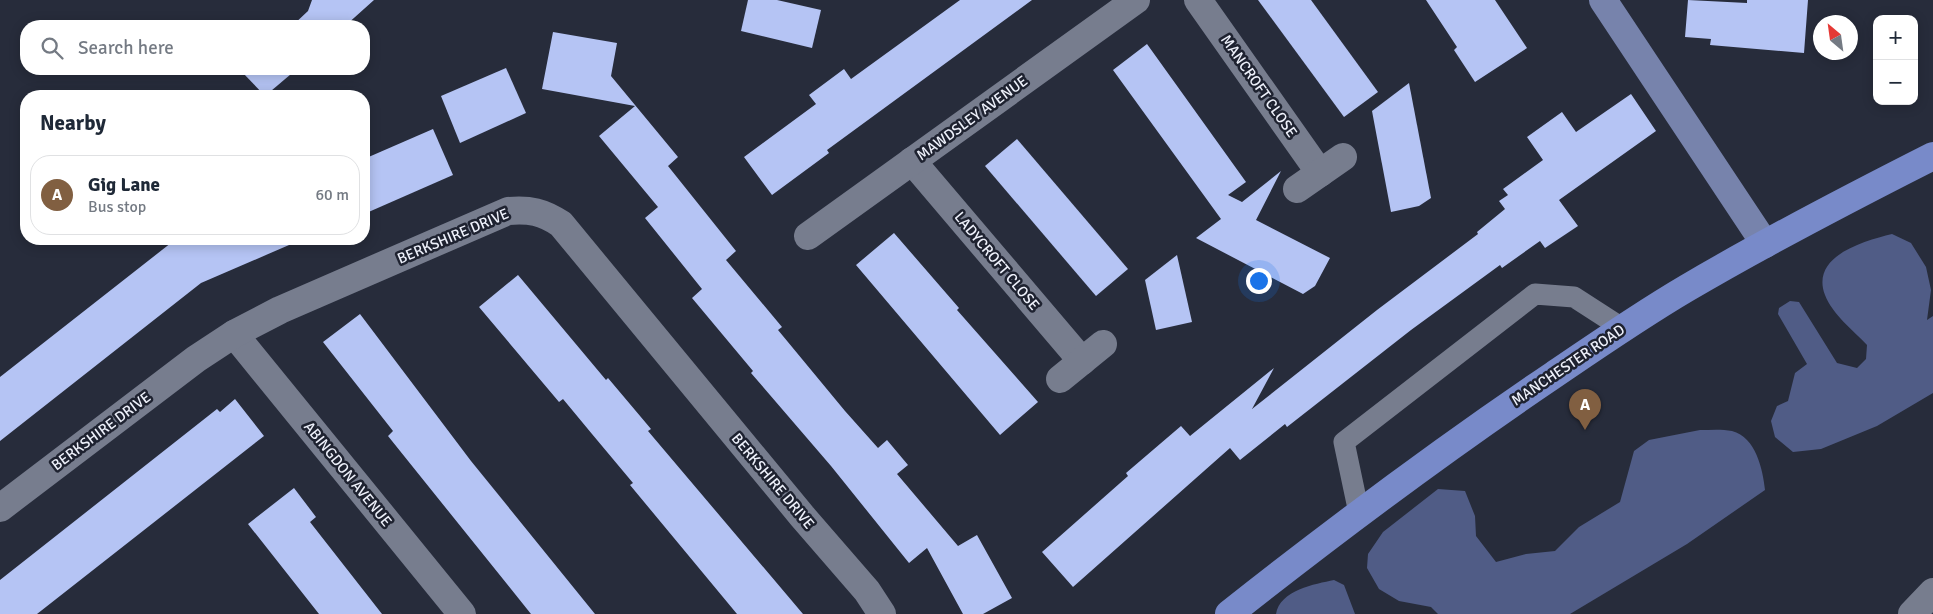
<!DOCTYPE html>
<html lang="en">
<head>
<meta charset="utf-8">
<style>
	body { margin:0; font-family:Signika,sans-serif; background:#f6f6f7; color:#1f2937 }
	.controls { position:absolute; right:15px; top:15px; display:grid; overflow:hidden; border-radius:10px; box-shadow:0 2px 12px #0003 }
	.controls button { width:45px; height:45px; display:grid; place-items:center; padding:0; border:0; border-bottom:1px solid #e0e1e3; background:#fff; color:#1f2937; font:25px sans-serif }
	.compass { position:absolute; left:1813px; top:15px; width:45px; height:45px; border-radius:50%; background:#fff; box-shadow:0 2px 12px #0003; rotate:331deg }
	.you { position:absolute; left:1258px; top:280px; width:18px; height:18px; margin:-12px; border:4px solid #fff; border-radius:50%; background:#1a73e8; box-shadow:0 0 0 8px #1a73e833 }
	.badge { display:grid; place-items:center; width:32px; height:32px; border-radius:50%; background:#815f41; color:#fff; font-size:16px; font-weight:700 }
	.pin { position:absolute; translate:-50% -41px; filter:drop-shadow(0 1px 2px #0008) }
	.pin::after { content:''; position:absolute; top:26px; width:18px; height:15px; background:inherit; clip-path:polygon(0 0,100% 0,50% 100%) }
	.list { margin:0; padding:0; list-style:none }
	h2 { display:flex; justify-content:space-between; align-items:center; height:65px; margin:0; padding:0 20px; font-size:21px }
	h2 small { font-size:16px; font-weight:400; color:#747a83 }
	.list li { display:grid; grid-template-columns:32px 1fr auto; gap:15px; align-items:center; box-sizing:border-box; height:80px; margin:0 10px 10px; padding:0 10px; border:1px solid #e0e1e3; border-radius:20px }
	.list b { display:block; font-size:19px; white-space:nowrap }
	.list p { margin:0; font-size:16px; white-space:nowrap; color:#747a83 }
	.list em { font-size:16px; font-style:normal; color:#747a83 }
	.icon { flex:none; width:28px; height:28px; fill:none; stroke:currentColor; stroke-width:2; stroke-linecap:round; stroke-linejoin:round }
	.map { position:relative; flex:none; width:1933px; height:614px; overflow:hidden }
	.search { position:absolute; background:#fff; box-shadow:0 2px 12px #0003; left:20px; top:20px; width:350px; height:55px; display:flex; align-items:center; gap:12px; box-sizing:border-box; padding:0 18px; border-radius:20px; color:#747a83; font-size:19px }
	.panel { position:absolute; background:#fff; box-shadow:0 2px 12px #0003; left:20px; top:90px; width:350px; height:155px; border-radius:20px }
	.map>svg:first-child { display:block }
</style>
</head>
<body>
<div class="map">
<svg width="1933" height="614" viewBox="0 0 1933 614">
	<rect width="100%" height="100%" fill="#272c3b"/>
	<g fill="#505c86">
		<path d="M 1892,234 L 1911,243 L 1926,267 L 1931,290 L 1927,320 L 1933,316 L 1933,393 L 1877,426 L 1821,449 L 1793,452 L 1775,437 L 1771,421 L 1777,406 L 1788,401 L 1795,373 L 1807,364 L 1778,314 L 1779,308 L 1790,301 L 1799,302 L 1837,363 L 1857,368 L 1866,359 L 1867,345 C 1854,331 1832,314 1825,295 C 1810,256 1864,241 1892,234 Z"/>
		<path d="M 1700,430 C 1710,430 1722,429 1732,431 C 1756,437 1763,470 1765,490 L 1687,544 L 1570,614 L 1438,614 L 1431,607 L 1399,601 L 1379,589 L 1367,568 L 1368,554 L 1383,532 L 1438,489 L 1465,491 L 1475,516 L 1476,536 L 1496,562 L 1526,554 L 1555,551 L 1579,527 L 1620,502 L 1634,451 L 1649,440 Z"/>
		<path d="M 1334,580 L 1344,585 L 1355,614 L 1276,614 C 1280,590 1315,584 1334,580 Z"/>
	</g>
	<g fill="#b5c4f4">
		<path d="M 312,0 L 374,0 L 345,26 L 292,26 L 308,11 Z"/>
		<path d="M 748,0 L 777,0 L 821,10 L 812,48 L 741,31 Z"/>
		<path d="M 960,0 L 1032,0 L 827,150 L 829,153 L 772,195 L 744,157 L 816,104 L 809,95 L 844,69 L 851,79 Z"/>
		<path d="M 1258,0 L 1311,0 L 1378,92 L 1344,117 Z"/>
		<path d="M 1426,0 L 1495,0 L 1527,48 L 1475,82 L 1454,50 L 1457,47 Z"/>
		<path d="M 1688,0 L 1747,3 L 1747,0 L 1808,0 L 1804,53 L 1710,45 L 1711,39 L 1685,37 Z"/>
		<path d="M 553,32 L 617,43 L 611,76 L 678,157 L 668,166 L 736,251 L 726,260 L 782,327 L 778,330 L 845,411 L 878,448 L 887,440 L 908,465 L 897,474 L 958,546 L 977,535 L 1012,598 L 983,614 L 963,614 L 927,548 L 909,563 L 831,466 L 751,373 L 753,371 L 692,298 L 702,289 L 645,218 L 658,207 L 599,136 L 635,106 L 542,89 Z"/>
		<path d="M 1147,44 L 1246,182 L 1228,195 L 1242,202 L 1281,171 L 1256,220 L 1330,258 L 1315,286 L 1303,294 L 1196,238 L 1221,219 L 1113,70 Z"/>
		<path d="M 506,68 L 526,113 L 460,143 L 441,96 Z"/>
		<path d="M 245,69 L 297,69 L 265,96 L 242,72 Z"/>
		<path d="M 1409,83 L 1431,198 L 1419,206 L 1391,212 L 1372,111 Z"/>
		<path d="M 1631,94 L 1656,131 L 1559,200 L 1578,226 L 1545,248 L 1540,241 L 1502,268 L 1500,265 L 1411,330 L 1287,427 L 1285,424 L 1240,460 L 1230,448 L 1073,587 L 1042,552 L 1128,476 L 1126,473 L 1181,426 L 1190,436 L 1274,368 L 1252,409 L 1377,310 L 1478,234 L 1477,232 L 1505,209 L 1499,201 L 1508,195 L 1503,189 L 1543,160 L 1527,137 L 1562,112 L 1576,132 Z"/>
		<path d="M 433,129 L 453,175 L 364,214 L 364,159 Z"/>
		<path d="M 1017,139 L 1128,269 L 1096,296 L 985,166 Z"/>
		<path d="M 894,233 L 959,308 L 957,310 L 1038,402 L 1000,435 L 856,265 Z"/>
		<path d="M 176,239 L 303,239 L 201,283 L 0,441 L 0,377 Z"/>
		<path d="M 1177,255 L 1192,322 L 1156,330 L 1145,280 Z"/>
		<path d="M 518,275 L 606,380 L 608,378 L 651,429 L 648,431 L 803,614 L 737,614 L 630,485 L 633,483 L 592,434 L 563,399 L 559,402 L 479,307 Z"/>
		<path d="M 360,314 L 471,461 L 595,614 L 531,614 L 388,436 L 393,431 L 323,342 Z"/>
		<path d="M 235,399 L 264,436 L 37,614 L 0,614 L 0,580 L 217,409 L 220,412 Z"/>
		<path d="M 294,488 L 316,517 L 310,522 L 382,614 L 319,614 L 248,524 Z"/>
	</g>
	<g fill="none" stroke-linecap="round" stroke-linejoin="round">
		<path stroke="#777d8e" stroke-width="21" d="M 1359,513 L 1344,442 L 1535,294 L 1574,297 L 1622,328"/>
		<g stroke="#777d8e" stroke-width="28">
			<path d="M 1198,0 L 1320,173"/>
			<path d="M 912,161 L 1082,361"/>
			<path d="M 1297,189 L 1343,157"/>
			<path d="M 808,236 L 1136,0"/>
			<path d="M 234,334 L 462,614"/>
			<path d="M 1060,379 L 1103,344"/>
			<path d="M 0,508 L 196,359 L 234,334 L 280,310 L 508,211 C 530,209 543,212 561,224 L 802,516 L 867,591 L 882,614"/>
			<path d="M 1912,614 L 1933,592"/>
		</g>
		<path stroke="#7783ac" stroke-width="28" d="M 1603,0 L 1765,244"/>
		<path stroke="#788ac9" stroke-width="28" d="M 1229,614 C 1334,531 1441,451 1552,376 C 1596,346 1641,315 1687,288 C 1767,241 1850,198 1933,156"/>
	</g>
	<g text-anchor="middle" stroke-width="5" stroke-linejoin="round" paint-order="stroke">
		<g font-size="15" fill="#eef1fb" stroke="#1e2230">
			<text transform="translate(1259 86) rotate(55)" y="5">MANCROFT CLOSE</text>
			<text transform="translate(972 118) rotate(-36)" y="5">MAWDSLEY AVENUE</text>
			<text transform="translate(453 236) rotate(-23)" y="5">BERKSHIRE DRIVE</text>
			<text transform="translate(997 261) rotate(50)" y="5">LADYCROFT CLOSE</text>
			<text transform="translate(1568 365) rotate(-34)" y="5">MANCHESTER ROAD</text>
			<text transform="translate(101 431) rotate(-37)" y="5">BERKSHIRE DRIVE</text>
			<text transform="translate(348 474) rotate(51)" y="5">ABINGDON AVENUE</text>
			<text transform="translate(773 481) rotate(50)" y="5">BERKSHIRE DRIVE</text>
		</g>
	</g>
</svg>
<div class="controls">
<button>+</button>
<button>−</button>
</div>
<svg class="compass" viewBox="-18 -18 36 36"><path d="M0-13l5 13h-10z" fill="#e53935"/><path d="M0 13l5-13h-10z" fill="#747a83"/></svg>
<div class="you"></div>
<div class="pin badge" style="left:1585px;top:430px">A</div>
<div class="search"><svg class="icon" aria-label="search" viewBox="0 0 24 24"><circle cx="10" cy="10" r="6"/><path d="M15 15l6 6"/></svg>Search here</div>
<section class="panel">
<h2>Nearby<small></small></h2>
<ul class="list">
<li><span class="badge">A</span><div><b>Gig Lane</b><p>Bus stop</p></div><em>60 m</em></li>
</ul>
</section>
</div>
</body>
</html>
